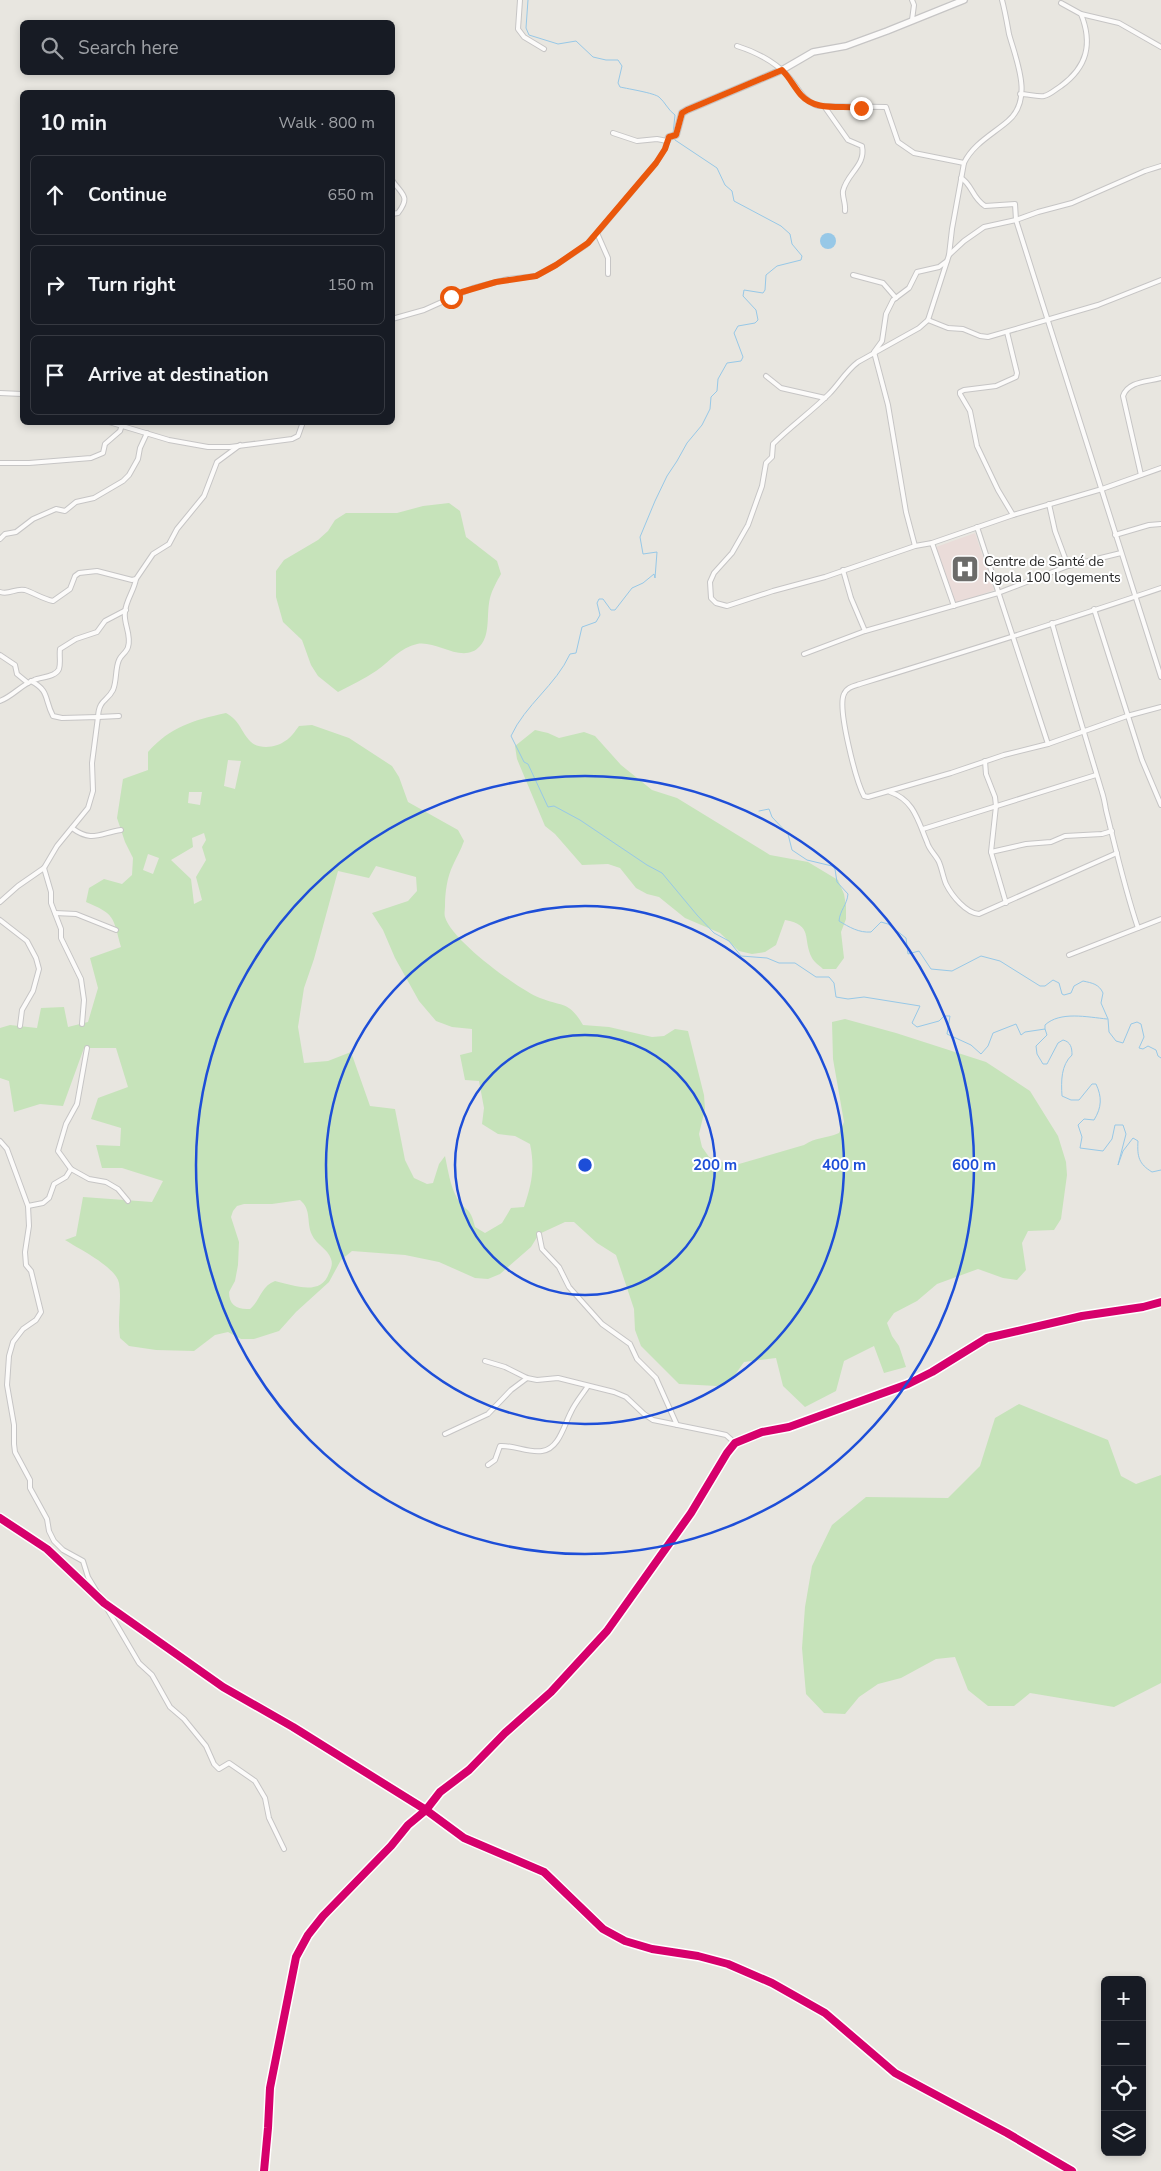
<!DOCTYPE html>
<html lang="en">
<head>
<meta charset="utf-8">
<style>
	body { margin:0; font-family:"Nunito Sans",sans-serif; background:#20242c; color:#f1f3f6 }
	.controls { position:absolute; right:15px; bottom:15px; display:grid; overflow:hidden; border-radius:8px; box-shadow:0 2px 8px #0003 }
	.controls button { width:45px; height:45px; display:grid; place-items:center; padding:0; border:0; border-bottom:1px solid #363941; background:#171b24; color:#f1f3f6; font:25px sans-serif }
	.stop { position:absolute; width:15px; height:15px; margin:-11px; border:4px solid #ea580c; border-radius:50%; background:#fff }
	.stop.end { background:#ea580c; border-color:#fff; box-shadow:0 1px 5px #0008 }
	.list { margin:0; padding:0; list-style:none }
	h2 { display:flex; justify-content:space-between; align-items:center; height:65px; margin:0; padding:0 20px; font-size:21px }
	h2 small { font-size:16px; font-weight:400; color:#9ea1a6 }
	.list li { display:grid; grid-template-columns:32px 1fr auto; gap:15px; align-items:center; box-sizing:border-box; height:80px; margin:0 10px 10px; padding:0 10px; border:1px solid #363941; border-radius:8px }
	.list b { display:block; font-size:19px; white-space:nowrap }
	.list em { font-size:16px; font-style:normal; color:#9ea1a6 }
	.icon { flex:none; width:28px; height:28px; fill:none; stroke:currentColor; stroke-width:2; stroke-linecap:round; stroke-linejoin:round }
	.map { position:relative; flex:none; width:1161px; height:2171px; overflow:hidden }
	.search { position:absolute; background:#171b24; box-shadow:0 2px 8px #0003; left:20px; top:20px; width:375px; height:55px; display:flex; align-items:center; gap:12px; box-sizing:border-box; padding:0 18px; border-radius:8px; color:#9ea1a6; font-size:19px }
	.panel { position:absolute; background:#171b24; box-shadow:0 2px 8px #0003; left:20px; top:90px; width:375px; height:335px; border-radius:8px }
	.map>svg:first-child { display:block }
</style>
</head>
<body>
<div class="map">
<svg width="1161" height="2171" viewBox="0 0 1161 2171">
	<rect width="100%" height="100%" fill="#e8e6e0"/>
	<path fill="#eadcd9" d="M 975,533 L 994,590 L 955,604 L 936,547 Z"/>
	<g fill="#c6e3ba" fill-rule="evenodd">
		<path d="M 449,503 L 460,511 L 466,537 L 497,561 L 501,574 C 497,581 492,590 490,598 C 486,614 491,634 480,646 C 463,665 437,640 417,644 C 401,647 389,662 376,671 C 364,679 351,685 338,692 L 318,676 L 311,665 L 302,640 L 283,622 L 276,597 L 276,571 L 284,560 L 318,540 L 328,531 L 335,520 L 346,513 L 397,513 L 423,506 Z"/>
		<path d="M 226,713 C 240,721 239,728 249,740 C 257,750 276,748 285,741 C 291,738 295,731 299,726 L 312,725 L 349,738 L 392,766 L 399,777 L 408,802 L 458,830 L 464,841 C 461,850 457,856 453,865 C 447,877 445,893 445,906 C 445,909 444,914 445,917 C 452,941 518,989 540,998 C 563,1007 569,1001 583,1025 L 609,1027 L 652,1037 L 664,1036 L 675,1029 L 688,1031 L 704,1095 L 705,1109 L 699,1134 L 702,1147 L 709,1157 L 732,1166 L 804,1145 C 816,1137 825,1139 839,1133 L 844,1122 L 833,1059 L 832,1022 L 845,1019 L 896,1033 L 986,1062 L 1030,1091 L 1058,1136 L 1066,1162 L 1067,1175 L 1061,1219 L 1054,1230 L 1028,1231 L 1022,1243 L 1026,1270 L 1017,1280 L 1003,1278 L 978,1269 L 937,1284 L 917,1301 L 894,1313 L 887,1323 L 892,1336 L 899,1346 L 906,1367 L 884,1373 L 874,1346 L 844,1361 L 836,1391 L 805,1407 L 783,1386 L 776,1358 L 744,1362 L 732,1379 L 717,1386 L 679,1384 L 641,1346 L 635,1330 L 634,1309 L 616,1255 L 597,1243 L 574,1222 L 565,1222 L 539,1234 L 531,1247 L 500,1274 L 488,1279 L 475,1278 L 439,1262 L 405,1255 L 352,1251 L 341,1260 L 329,1282 L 296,1312 L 279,1331 L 254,1339 L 241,1339 L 228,1332 L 215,1335 L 194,1351 L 156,1350 L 129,1346 L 120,1338 C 117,1319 122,1300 119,1283 C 116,1267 79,1249 65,1240 L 76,1236 L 83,1197 L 152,1202 L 163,1181 L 122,1168 L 102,1168 L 96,1145 L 120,1146 L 121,1128 L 91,1119 L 98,1098 L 128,1087 L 116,1048 L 84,1048 L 63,1106 L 40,1104 L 14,1112 L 9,1081 L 0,1078 L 0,1028 L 10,1025 L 37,1028 L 41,1008 L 64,1007 L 68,1027 L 88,1022 L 98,988 L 90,958 L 121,947 C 113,917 115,914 86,902 L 89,888 L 104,879 L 122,884 L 132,875 L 133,858 L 125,842 L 117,818 L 123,779 L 148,770 L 148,752 C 170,727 194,720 226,713 ZM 228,760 L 241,761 L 235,789 L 224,786 ZM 189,792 L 202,792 L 200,805 L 188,803 ZM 204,833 L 206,840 L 202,847 L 206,860 L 196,877 L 202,900 L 194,904 L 191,879 L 171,860 L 193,847 L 192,838 ZM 148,854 L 159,858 L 153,874 L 143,870 ZM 376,866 L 416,877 L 417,891 L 408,901 L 372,913 L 383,930 L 395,958 L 419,1001 L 436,1021 L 452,1027 L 472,1029 L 472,1052 L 460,1055 L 465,1080 L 479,1081 L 484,1108 L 482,1124 L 498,1134 L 515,1136 L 530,1144 C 535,1168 532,1183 524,1207 L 511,1208 L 502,1223 L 485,1233 L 475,1227 C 470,1204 464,1212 457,1198 C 450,1185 448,1170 445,1156 L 439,1164 L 433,1183 L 427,1184 L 414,1178 L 405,1160 L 395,1109 L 370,1106 L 351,1052 L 328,1061 L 304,1063 L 298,1027 L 304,988 L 314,959 L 338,871 L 369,878 ZM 300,1200 C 312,1210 306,1222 312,1235 C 316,1244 328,1249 331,1259 C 333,1264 331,1269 329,1273 C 321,1297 293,1285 275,1281 C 261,1286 260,1301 250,1309 C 237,1310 229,1305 229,1292 L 235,1281 L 238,1265 L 239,1242 L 231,1217 L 233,1211 L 237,1206 L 244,1204 L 272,1204 Z"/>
		<path d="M 535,730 L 548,733 L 559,738 L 584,732 L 595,736 L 621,765 L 652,790 L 677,798 L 770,855 L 808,862 L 838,880 L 844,894 L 846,906 L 846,919 L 841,932 L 844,958 L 836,969 L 823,969 C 820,966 814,962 812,958 C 802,939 814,925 785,920 L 776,945 L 765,952 L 752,954 L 739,951 L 720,933 L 685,918 L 659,897 L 647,894 L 636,888 L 620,868 L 608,864 L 582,865 L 555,834 L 545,826 L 517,759 L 515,746 Z"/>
		<path d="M 1019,1404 L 1108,1440 L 1121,1476 L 1136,1484 L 1161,1475 L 1161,1683 L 1114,1707 L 1030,1693 L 1014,1706 L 988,1706 L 968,1690 L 955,1657 L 936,1659 L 901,1678 L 878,1684 L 859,1697 L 845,1714 L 824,1713 L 806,1694 L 802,1648 L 805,1607 L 812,1566 L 832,1525 L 866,1497 L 948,1498 L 980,1466 L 995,1418 Z"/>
	</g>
	<circle fill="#97c8e7" cx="828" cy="241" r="8"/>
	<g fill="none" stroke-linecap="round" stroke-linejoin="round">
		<g stroke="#97c8e7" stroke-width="1">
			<path d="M 528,0 L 526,28 L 529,35 L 558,44 L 576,41 L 593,57 L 606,60 L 618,60 L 622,66 L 618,83 L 620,87 C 629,89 654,93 659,97 C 665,102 668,110 675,115 L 673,134"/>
			<path d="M 674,138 L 675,140 L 717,168 L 725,185 L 732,191 L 734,201 L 781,226 L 790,234 L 792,244 L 802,256 L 801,260 L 777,266 L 766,275 L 765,290 L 763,293 L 744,290 L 743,296 L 756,310 L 758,320 L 755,323 L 738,326 L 734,333 L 743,357 L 741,361 L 727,363 L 718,379 L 717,391 L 711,397 L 710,409 L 702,425 L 687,443 L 677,461 L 667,476 L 655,501 L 640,537 L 643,554 L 657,552 L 655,578 L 654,574 L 643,583 L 632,588 L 615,610 L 611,610 L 603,599 L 599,599 L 597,603 L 600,615 L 596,622 L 582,627 L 576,653 L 570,654 C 556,685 525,705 511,736 L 524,762 L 528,764 L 548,807 L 554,806 L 580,820 L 647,865 L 662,873 L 697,915 L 714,933 L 729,941 L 741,956 L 767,958 L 779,963 L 795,963 L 816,977 L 829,977 L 834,983 L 836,997 L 848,999 L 864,997 L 920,1006 L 912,1023 L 917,1027 L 939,1021 L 944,1016 L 950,1016 L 947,1034 L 971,1045 L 981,1054 L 988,1046 L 993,1033 L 1016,1024 L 1021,1035 L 1025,1032 L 1045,1029 L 1047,1035 L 1036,1046 L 1037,1054 L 1043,1064 L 1047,1064 L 1058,1043 L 1063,1040 C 1071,1042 1072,1048 1072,1055 C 1061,1065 1061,1081 1062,1096 L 1071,1100 L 1079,1100 L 1092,1084 L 1096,1084 C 1102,1097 1102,1107 1094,1120 L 1084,1119 L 1078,1125 L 1082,1137 L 1080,1148 L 1103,1151 L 1112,1139 L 1115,1125 L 1123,1125 L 1126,1134 L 1118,1165 L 1123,1151 L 1133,1138 L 1138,1141 C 1137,1157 1139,1164 1152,1172 L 1161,1170"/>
			<path d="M 759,811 L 769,809 L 772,817 L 788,834 L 792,850 L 807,860 L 832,866 L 835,869 L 837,882 L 848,894 C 847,905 840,910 839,921 C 849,927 859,933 871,932 L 881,922 L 888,924 L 906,938 L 908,954 L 919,951 L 931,969 L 952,971 L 981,956 L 1000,961 L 1040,986 L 1045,986 L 1053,980 L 1059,983 L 1062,994 L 1064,995 L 1071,993 L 1074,986 L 1083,981 C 1092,983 1099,984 1103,993 L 1101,1003 L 1108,1019 L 1109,1032 L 1116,1041 L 1123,1043 L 1131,1024 L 1137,1022 L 1141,1024 L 1144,1037 L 1139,1048 L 1143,1049 L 1148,1046 L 1156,1050 L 1158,1056 L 1161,1058"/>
			<path d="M 1045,1029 L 1045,1025 C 1060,1011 1087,1017 1107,1019"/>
		</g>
		<g stroke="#c6c5c5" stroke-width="6">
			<g id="street">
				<path d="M 520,0 L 518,29 L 524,37 L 544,49"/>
				<path d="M 912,0 L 914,5 L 912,20"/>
				<path d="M 1002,0 C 1005,11 1007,23 1009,34 C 1016,60 1034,99 1008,121 C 993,134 973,144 964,163 L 952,229 L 949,255 L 928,320 L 919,328 L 858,362 C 846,371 839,384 829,394 C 811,412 791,426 773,444 L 772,457 L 766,463 L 762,486 L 748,525 L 732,553 L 714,573 L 710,582 L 711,598 L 716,603 L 727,606 L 773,591 L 825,577 L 915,546 L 932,543 L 1013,515 L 1102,489 L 1161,468"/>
				<path d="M 1081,14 L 1119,23 L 1161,47"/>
				<path d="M 737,46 C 756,52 774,61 788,76 C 799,88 802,100 818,106 L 886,107 L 898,142 L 914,153 L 964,163"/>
				<path d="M 1020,94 C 1028,94 1037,97 1044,96 C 1050,95 1056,89 1061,86 C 1087,67 1093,44 1081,14 L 1061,3"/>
				<path d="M 824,106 L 848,140 L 862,146 C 866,166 847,173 843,191 C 842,196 846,204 845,211"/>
				<path d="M 961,178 C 972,184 972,198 985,206 L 1015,204 L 1016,220 L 1161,677"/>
				<path d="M 392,180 C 402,195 411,196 398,213 L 392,214"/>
				<path d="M 597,233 L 608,258 L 608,274"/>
				<path d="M 949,255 L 964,241 L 984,227 L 1016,220 L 1038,212 L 1072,203 L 1145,171 L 1161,166"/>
				<path d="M 853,275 L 883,283 L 896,298"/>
				<path d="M 392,319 L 424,310 L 473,288 L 508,279 L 536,276 L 556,265 L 586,245 L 597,233 L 656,163 L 665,149 L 667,141 L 657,139 L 637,141 L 613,133"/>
				<path d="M 928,320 L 948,328 L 963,329 L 980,336 L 988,337 L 1098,305 L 1161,280"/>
				<path d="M 1007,332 L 1017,373 L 1016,377 L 996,386 L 964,390 L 960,392 L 960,394 L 970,411 L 977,446 L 998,490 L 1013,515"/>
				<path d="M 766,376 L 781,388 L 825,398"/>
				<path d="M 0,393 L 22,394"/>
				<path d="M 109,422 L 169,440 L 208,447 L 230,447 L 292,439 L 298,436 L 303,422"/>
				<path d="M 0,463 L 29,463 L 91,458 L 103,453 L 105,444 L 120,431 L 123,422"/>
				<path d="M 1141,475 L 1123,396 C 1128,381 1148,382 1161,378"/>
				<path d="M 1049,504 L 1055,531 L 1068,566"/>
				<path d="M 977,527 L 1048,744"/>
				<path d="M 1115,535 L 1149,525 L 1161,524"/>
				<path d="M 0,539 L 5,534 L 16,532 L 33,519 L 56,509 L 65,511 L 76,502 L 94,498 L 123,481 L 129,475 L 138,459 L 140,448 L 147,433"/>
				<path d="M 932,543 L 954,606"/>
				<path d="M 915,546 L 906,512 L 888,405 L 874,352 L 882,341 L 886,314 L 893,300 L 909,288 L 917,272 L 939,267 L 947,261"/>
				<path d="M 843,570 L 851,598 L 865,631"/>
				<path d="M 1161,588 C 1061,622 961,653 860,684 C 854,686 847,687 844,694 C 837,708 856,781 864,796 L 868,797 L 951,773 L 1004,755 L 1048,744 L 1127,716 L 1161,707"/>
				<path d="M 0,592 C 10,595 15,588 25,590 C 34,593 43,599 53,601 L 70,589 L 75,576 L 79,573 L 97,571 L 132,580 L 136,579 L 153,554 L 169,544 L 177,529 L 204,496 L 217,462 L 240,445"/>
				<path d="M 1094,609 L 1142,760 L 1161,805"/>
				<path d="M 1052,623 C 1068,680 1085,736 1102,792 C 1104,798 1105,804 1106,810 C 1116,850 1125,890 1138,928"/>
				<path d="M 804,654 L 865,631 L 998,593 L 1068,566 L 1121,553"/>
				<path d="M 0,655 L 15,665 L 17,674 L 28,683"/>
				<path d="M 0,701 C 13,696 21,685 34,680 C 41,677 56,677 59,669 C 61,663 59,655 60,649 L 76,639 L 97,632 L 105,621 L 126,610"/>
				<path d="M 119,716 L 98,717 C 99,699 107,702 113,690 C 117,681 115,669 119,660 C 121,655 127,652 128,647 C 132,635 123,623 125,612 C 126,600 134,591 136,579"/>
				<path d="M 985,761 L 986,774 L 995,797 L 996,806 L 991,852 L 1006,903"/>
				<path d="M 890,792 C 914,800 918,821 927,842 C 929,850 936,855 939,862 C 942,869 943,877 946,884 C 952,896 966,913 979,914 L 1117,853"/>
				<path d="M 72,828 C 92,843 100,833 121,830"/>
				<path d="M 923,829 L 1096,775"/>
				<path d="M 991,852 L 1026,844 L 1051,842 L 1065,836 L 1102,834 L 1112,831"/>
				<path d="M 44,868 L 51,892 L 51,903 L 61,929 L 61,938 L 81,979 L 84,1000 L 82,1024"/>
				<path d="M 0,902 L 18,886 L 44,868 L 57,846 L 88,808 L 93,791 L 92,763 L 98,717 L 62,718 L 53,716 C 44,699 50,691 31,681"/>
				<path d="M 55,913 L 76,914 L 116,930"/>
				<path d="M 0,920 L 27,941 L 36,958 L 39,969 L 33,991 L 22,1010 L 20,1026"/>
				<path d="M 1069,955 L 1161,919"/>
				<path d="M 0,1141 L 7,1149 L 28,1206 L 29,1226 L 25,1252 L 26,1265 L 31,1271 L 41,1312 L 36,1320 L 23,1329 L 13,1342 L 9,1356 L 7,1385 L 14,1425 L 14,1444 L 15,1452 L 30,1480 L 30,1488 L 47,1519 L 49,1531 L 54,1541 L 63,1550 L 83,1561 L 88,1577 L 100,1597"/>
				<path d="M 71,1169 L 89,1179 L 106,1182 L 118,1189 L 128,1201"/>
				<path d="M 28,1206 L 43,1203 L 49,1198 L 54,1184 L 66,1177 L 71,1169 L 58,1151 L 66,1124 L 77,1104 L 87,1048"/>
				<path d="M 539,1234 L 542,1249 L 559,1267 L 569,1287 L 602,1324 L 630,1344 L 637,1359 L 656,1378 L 677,1425"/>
				<path d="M 485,1361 L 505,1367 L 527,1378 L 537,1380 L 558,1378 L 614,1392 L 626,1397 L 644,1414 L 653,1420 L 717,1433 L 726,1435 L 735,1443"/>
				<path d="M 445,1434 L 488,1414 L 511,1390 L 527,1378"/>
				<path d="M 488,1465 L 495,1460 L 500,1446 C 514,1445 528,1453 542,1451 C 559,1449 564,1425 571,1412 C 575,1403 582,1395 588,1386"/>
				<path d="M 105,1605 L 139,1663 L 152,1675 L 170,1707 L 184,1719 L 206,1746 L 214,1764 L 219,1769 L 229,1763 L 255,1781 L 265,1798 L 269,1818 L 284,1849"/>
				<path d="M 426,1810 L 464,1838 L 544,1872 L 603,1929 L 625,1941 L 652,1949 L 698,1956 L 728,1964 L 772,1983 L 825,2013 L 895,2073 L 1007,2133 L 1072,2171"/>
			</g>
		</g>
		<g stroke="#c6c5c5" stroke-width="8">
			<g id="secondary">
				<path d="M 667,141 L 669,137 L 676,135 L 682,113 L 687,110 L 782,70 L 813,52 L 846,46 L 887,31 L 964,0"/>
				<path d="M 0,1518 L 47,1549 L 104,1603 L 223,1687 L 293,1727 L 426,1810"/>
				<path d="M 264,2171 L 268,2128 L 270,2088 L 296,1957 L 308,1935 L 323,1916 L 391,1846 L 408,1825 L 426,1810 L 440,1792 L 469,1770 L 505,1733 L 551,1692 L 607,1631 L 691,1513 L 727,1453 L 735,1443 L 762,1432 L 789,1427 L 908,1384 L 932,1372 L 987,1338 L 1082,1316 L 1143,1307 L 1161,1302"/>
			</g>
		</g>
		<use href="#street" stroke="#fcfbfa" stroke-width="4"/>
		<use href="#secondary" stroke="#fcfbfa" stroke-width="5.5"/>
		<g stroke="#fff" stroke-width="11">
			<g id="cycleway">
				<path d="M 0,1518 L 47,1549 L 104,1603 L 223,1687 L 293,1727 L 426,1810 L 464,1838 L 544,1872 L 603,1929 L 625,1941 L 652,1949 L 698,1956 L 728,1964 L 772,1983 L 825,2013 L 895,2073 L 1007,2133 L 1072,2171"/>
				<path d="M 264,2171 L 268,2128 L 270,2088 L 296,1957 L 308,1935 L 323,1916 L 391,1846 L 408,1825 L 426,1810 L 440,1792 L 469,1770 L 505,1733 L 551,1692 L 607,1631 L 691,1513 L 727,1453 L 735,1443 L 762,1432 L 789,1427 L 908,1384 L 932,1372 L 987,1338 L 1082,1316 L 1143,1307 L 1161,1302"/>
			</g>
		</g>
		<use href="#cycleway" stroke="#d6006c" stroke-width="8"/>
	</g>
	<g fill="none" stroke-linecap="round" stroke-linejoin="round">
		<path stroke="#ea580c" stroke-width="6" d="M 451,297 L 462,292 L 496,282 L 536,276 L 556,265 L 588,243 L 656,163 L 665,149 L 669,137 L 676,135 L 682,113 L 687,110 L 782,70 C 790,78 794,87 801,95 C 816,112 841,105 861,108"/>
	</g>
	<g fill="none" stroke="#1d4ed8" stroke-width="2.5">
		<circle cx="585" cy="1165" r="130"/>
		<circle cx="585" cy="1165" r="259"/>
		<circle cx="585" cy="1165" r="389"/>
	</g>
	<defs>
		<g id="hospital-square" transform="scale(1.4375)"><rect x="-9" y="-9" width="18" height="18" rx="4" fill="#6c6c6a" stroke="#fff"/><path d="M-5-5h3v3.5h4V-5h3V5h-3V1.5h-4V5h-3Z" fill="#fff"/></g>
	</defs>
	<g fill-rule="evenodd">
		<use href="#hospital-square" x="965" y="569"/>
	</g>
	<g text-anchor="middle" stroke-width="4" stroke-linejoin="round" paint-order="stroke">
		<g font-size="14" fill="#2a2a2a" stroke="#fff" text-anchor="start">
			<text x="984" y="566">Centre de Santé de<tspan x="984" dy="16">Ngola 100 logements</tspan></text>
		</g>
	</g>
	<circle cx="585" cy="1165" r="8" fill="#1d4ed8" stroke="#fff" stroke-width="2.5"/>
	<g font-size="15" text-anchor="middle" font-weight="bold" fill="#1d4ed8" stroke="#fff" stroke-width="4" stroke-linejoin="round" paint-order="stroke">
		<text x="715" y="1170">200 m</text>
		<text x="844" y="1170">400 m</text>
		<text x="974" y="1170">600 m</text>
	</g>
</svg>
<div class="controls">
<button>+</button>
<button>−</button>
<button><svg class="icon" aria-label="locate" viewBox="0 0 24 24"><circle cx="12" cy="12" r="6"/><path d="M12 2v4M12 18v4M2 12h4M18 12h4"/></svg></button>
<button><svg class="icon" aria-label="layers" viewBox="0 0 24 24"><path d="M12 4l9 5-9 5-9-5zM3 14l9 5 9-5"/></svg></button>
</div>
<div class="stop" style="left:451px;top:297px"></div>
<div class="stop end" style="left:861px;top:108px"></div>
<div class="search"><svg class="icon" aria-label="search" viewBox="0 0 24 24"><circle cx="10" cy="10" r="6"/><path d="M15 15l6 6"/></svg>Search here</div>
<section class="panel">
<h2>10 min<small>Walk · 800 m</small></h2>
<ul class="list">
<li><svg class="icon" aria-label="ahead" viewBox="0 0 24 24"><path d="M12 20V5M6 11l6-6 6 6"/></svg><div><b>Continue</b></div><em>650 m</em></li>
<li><svg class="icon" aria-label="right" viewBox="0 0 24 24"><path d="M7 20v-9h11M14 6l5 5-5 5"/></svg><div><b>Turn right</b></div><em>150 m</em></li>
<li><svg class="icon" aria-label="arrive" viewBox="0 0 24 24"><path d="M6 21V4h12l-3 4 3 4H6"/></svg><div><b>Arrive at destination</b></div></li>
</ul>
</section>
</div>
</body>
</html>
